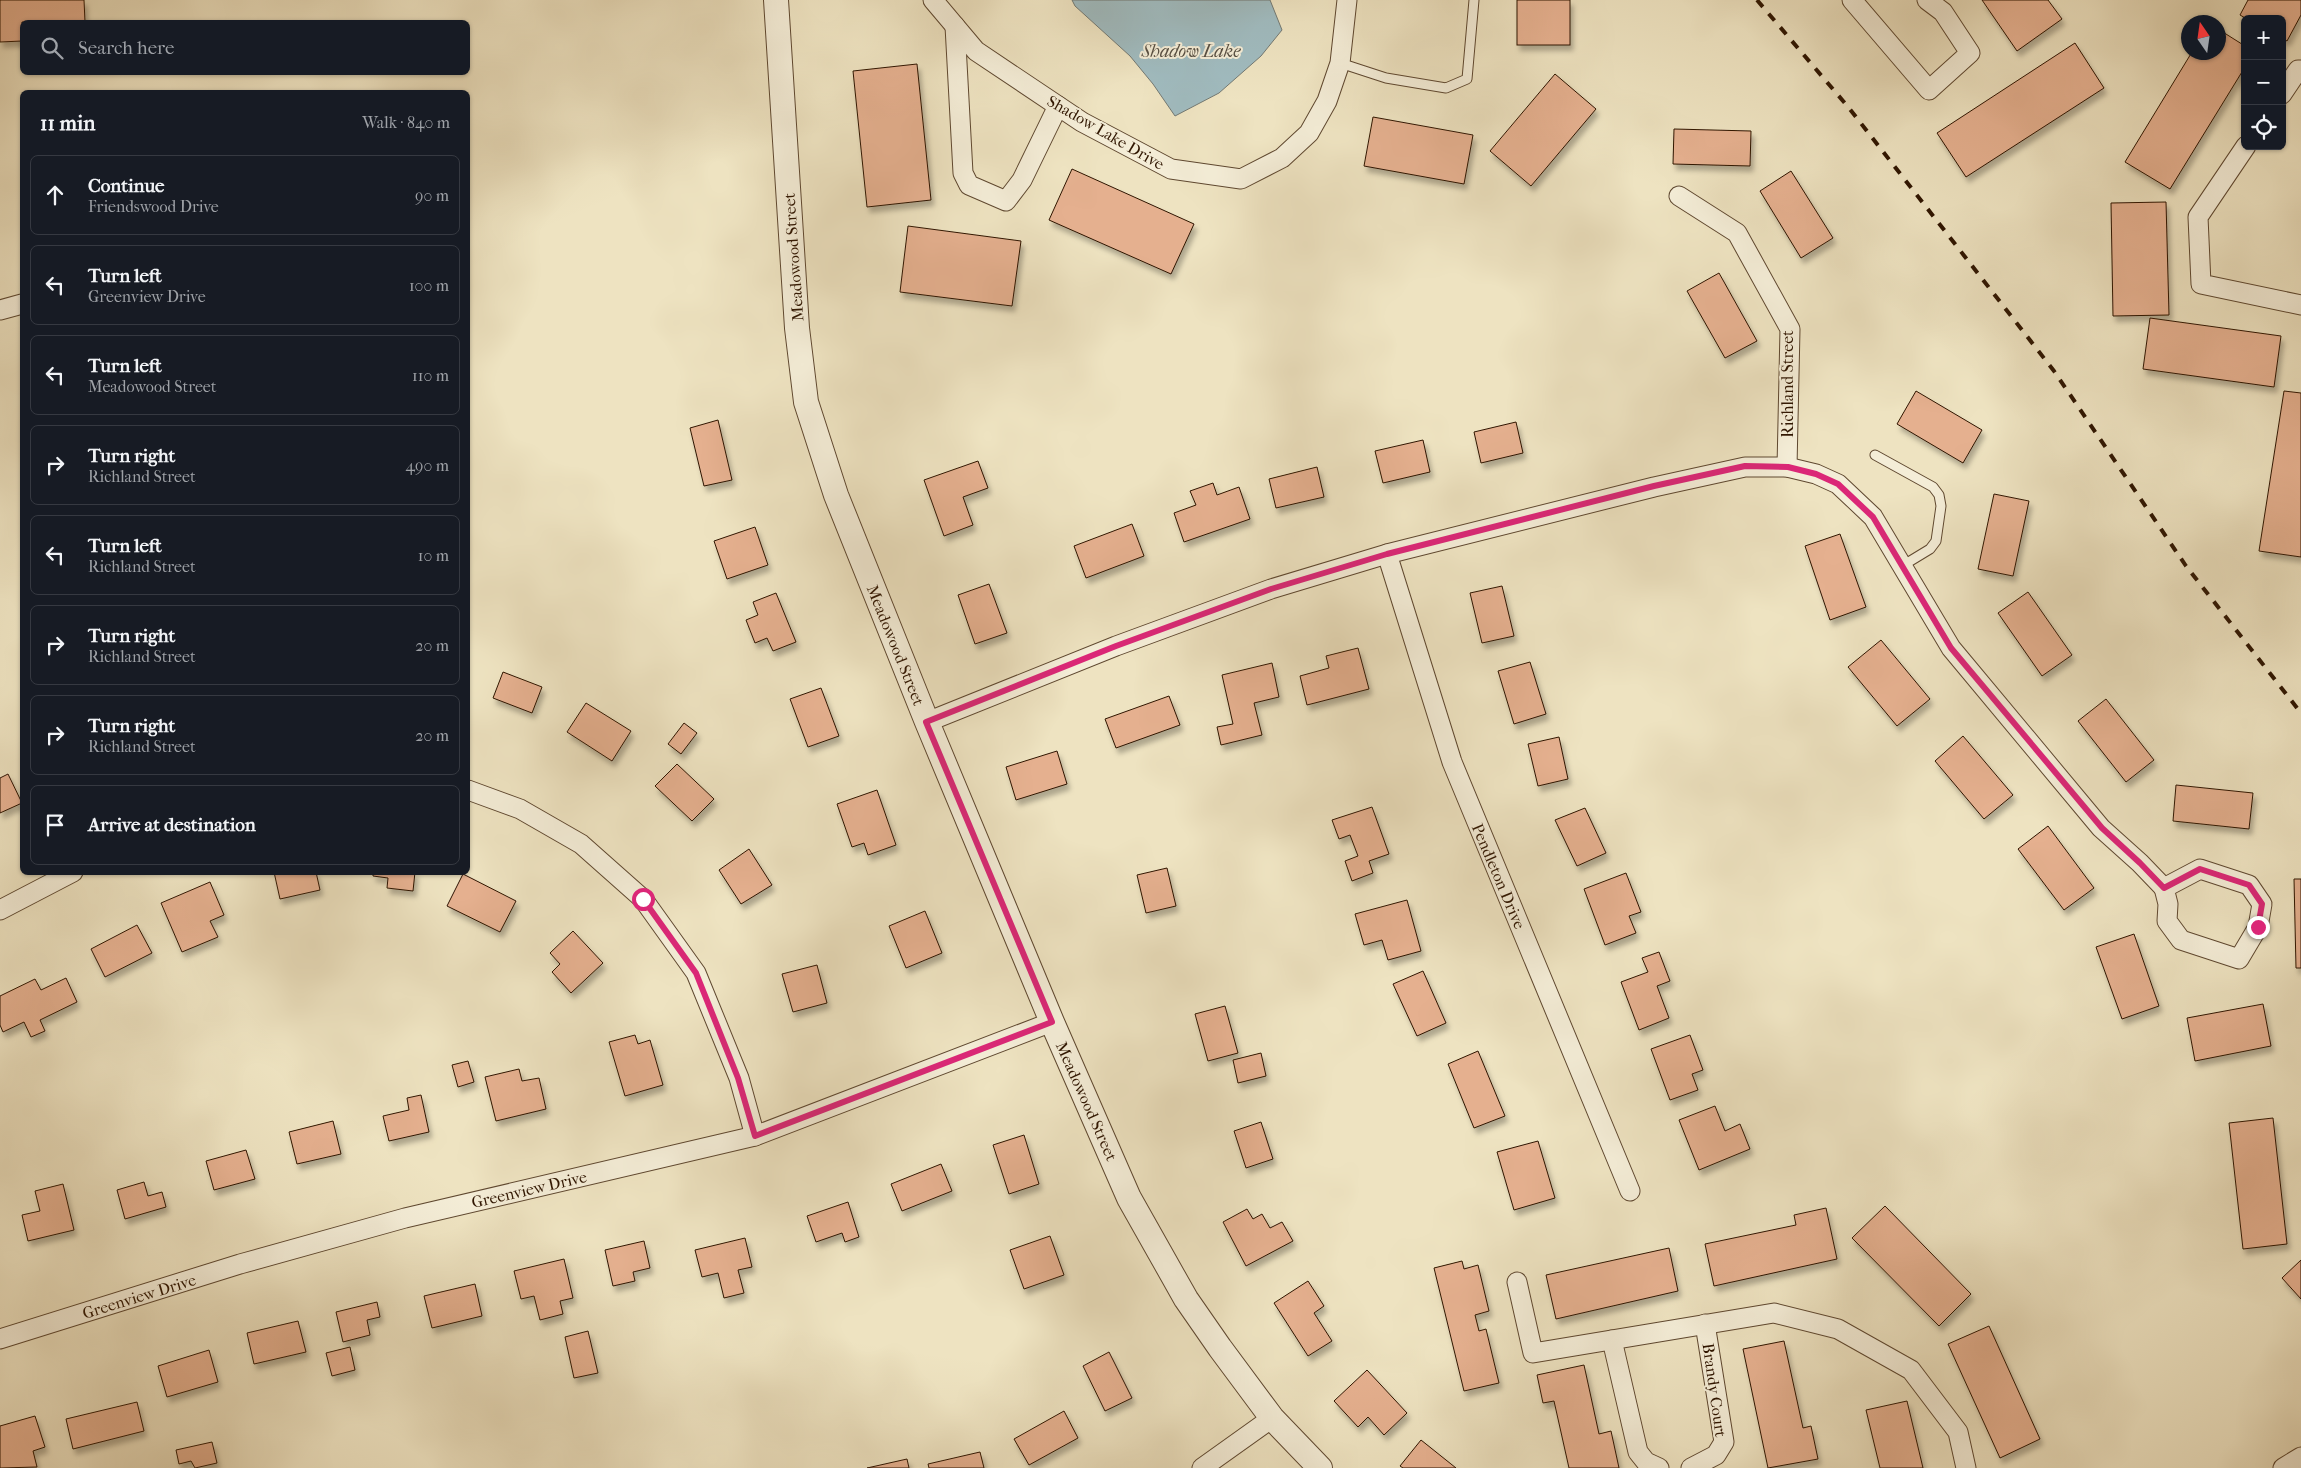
<!DOCTYPE html>
<html lang="en">
<head>
<meta charset="utf-8">
<style>
	body { margin:0; font-family:"IM FELL French Canon",serif; background:#20242c; color:#f1f3f6 }
	.controls { position:absolute; right:15px; top:15px; display:grid; overflow:hidden; border-radius:8px; box-shadow:0 1px 4px #0004 }
	.controls button { width:45px; height:45px; display:grid; place-items:center; padding:0; border:0; border-bottom:1px solid #363941; background:#171b24; color:#f1f3f6; font:25px sans-serif }
	.compass { position:absolute; left:2181px; top:15px; width:45px; height:45px; border-radius:50%; background:#171b24; box-shadow:0 1px 4px #0004; rotate:347deg }
	.stop { position:absolute; width:15px; height:15px; margin:-11px; border:4px solid #db2777; border-radius:50%; background:#fff }
	.stop.end { background:#db2777; border-color:#fff; box-shadow:0 1px 5px #0008 }
	.list { margin:0; padding:0; list-style:none }
	h2 { display:flex; justify-content:space-between; align-items:center; height:65px; margin:0; padding:0 20px; font-size:21px }
	h2 small { font-size:16px; font-weight:400; color:#9ea1a6 }
	.list li { display:grid; grid-template-columns:32px 1fr auto; gap:15px; align-items:center; box-sizing:border-box; height:80px; margin:0 10px 10px; padding:0 10px; border:1px solid #363941; border-radius:8px }
	.list b { display:block; font-size:19px; white-space:nowrap }
	.list p { margin:0; font-size:16px; white-space:nowrap; color:#9ea1a6 }
	.list em { font-size:16px; font-style:normal; color:#9ea1a6 }
	.icon { flex:none; width:28px; height:28px; fill:none; stroke:currentColor; stroke-width:2; stroke-linecap:round; stroke-linejoin:round }
	.map { position:relative; flex:none; width:2301px; height:1468px; overflow:hidden }
	.search { position:absolute; background:#171b24; box-shadow:0 1px 4px #0004; left:20px; top:20px; width:450px; height:55px; display:flex; align-items:center; gap:12px; box-sizing:border-box; padding:0 18px; border-radius:8px; color:#9ea1a6; font-size:19px }
	.panel { position:absolute; background:#171b24; box-shadow:0 1px 4px #0004; left:20px; top:90px; width:450px; height:785px; border-radius:8px }
	.map>svg:first-child { display:block }
</style>
</head>
<body>
<div class="map">
<svg width="2301" height="1468" viewBox="0 0 2301 1468">
	<defs>
		<filter id="shadow"><feDropShadow dx="3" dy="5.5" stdDeviation="2.5" flood-color="#0004"/></filter>
	</defs>
	<rect width="100%" height="100%" fill="#eee3c1"/>
	<filter id="stains"><feTurbulence type="fractalNoise" baseFrequency=".004" numOctaves="4"/><feColorMatrix values="0 0 0 0 .2 0 0 0 0 .09 0 0 0 0 .02 0 0 0 .5 -.17"/></filter>
	<radialGradient id="worn" r=".72"><stop offset=".6" stop-color="#630" stop-opacity="0"/><stop offset="1" stop-color="#630" stop-opacity=".3"/></radialGradient>
	<path fill="#a0bbbf" stroke="#737973" d="M 1072,0 L 1270,0 L 1282,30 L 1261,56 L 1219,93 L 1175,116 L 1153,84 L 1130,56 L 1075,6 Z"/>
	<g fill="#e5b08f" stroke="#2f1500" filter="url(#shadow)">
		<path d="M 0,0 L 84,0 L 85,22 L 22,22 L 22,41 L 0,42 Z"/>
		<rect x="1517" y="0" width="53" height="45"/>
		<path d="M 1982,0 L 2048,0 L 2062,19 L 2017,51 Z"/>
		<path d="M 2248,0 L 2301,0 L 2301,15 L 2287,41 L 2282,38 L 2282,19 L 2247,19 L 2240,15 Z"/>
		<path d="M 2218,29 L 2245,46 L 2245,67 L 2170,189 L 2125,162 L 2192,52 L 2218,52 Z"/>
		<path d="M 2075,43 L 2104,88 L 1966,177 L 1937,133 Z"/>
		<path d="M 917,64 L 931,200 L 867,207 L 853,71 Z"/>
		<path d="M 1555,74 L 1596,109 L 1531,186 L 1490,151 Z"/>
		<path d="M 1373,117 L 1473,135 L 1464,184 L 1364,166 Z"/>
		<path d="M 1674,129 L 1751,131 L 1750,166 L 1673,164 Z"/>
		<path d="M 1072,169 L 1194,224 L 1171,274 L 1049,220 Z"/>
		<path d="M 1791,171 L 1833,238 L 1801,258 L 1760,191 Z"/>
		<path d="M 2166,202 L 2169,315 L 2113,316 L 2111,203 Z"/>
		<path d="M 908,226 L 1021,241 L 1012,306 L 900,292 Z"/>
		<path d="M 1719,273 L 1757,341 L 1725,358 L 1687,291 Z"/>
		<path d="M 2150,318 L 2281,336 L 2274,387 L 2143,369 Z"/>
		<path d="M 1916,391 L 1982,430 L 1963,463 L 1897,424 Z"/>
		<path d="M 2284,391 L 2301,393 L 2301,557 L 2259,551 Z"/>
		<path d="M 718,420 L 732,480 L 704,486 L 690,428 Z"/>
		<path d="M 1516,422 L 1523,453 L 1481,463 L 1474,432 Z"/>
		<path d="M 1423,440 L 1430,472 L 1383,483 L 1375,451 Z"/>
		<path d="M 978,461 L 988,488 L 963,497 L 973,525 L 944,536 L 924,480 Z"/>
		<path d="M 1317,467 L 1324,497 L 1276,508 L 1269,479 Z"/>
		<path d="M 1213,483 L 1217,495 L 1239,487 L 1250,519 L 1184,542 L 1174,513 L 1196,505 L 1190,491 Z"/>
		<path d="M 1994,494 L 2029,501 L 2013,576 L 1978,569 Z"/>
		<path d="M 1132,524 L 1144,556 L 1086,578 L 1074,546 Z"/>
		<path d="M 755,527 L 768,565 L 727,579 L 714,541 Z"/>
		<path d="M 1840,534 L 1866,607 L 1830,620 L 1805,546 Z"/>
		<path d="M 989,584 L 1007,633 L 975,644 L 958,595 Z"/>
		<path d="M 1502,586 L 1514,636 L 1482,643 L 1470,593 Z"/>
		<path d="M 2028,592 L 2072,655 L 2042,676 L 1998,613 Z"/>
		<path d="M 776,593 L 796,642 L 773,651 L 767,638 L 755,643 L 746,620 L 758,615 L 753,602 Z"/>
		<path d="M 1881,640 L 1930,699 L 1897,726 L 1848,667 Z"/>
		<path d="M 1358,648 L 1369,689 L 1307,705 L 1300,676 L 1329,668 L 1326,656 Z"/>
		<path d="M 1530,662 L 1546,714 L 1514,724 L 1498,671 Z"/>
		<path d="M 1272,663 L 1279,697 L 1254,703 L 1262,735 L 1221,745 L 1217,727 L 1233,724 L 1222,675 Z"/>
		<path d="M 503,672 L 542,687 L 532,713 L 493,698 Z"/>
		<path d="M 821,688 L 839,736 L 808,747 L 790,699 Z"/>
		<path d="M 1169,696 L 1180,725 L 1116,748 L 1105,719 Z"/>
		<path d="M 2106,699 L 2154,760 L 2126,782 L 2078,721 Z"/>
		<path d="M 586,703 L 631,731 L 612,761 L 567,732 Z"/>
		<path d="M 684,723 L 697,733 L 681,754 L 668,744 Z"/>
		<path d="M 1963,736 L 2013,795 L 1984,819 L 1935,761 Z"/>
		<path d="M 1559,737 L 1568,779 L 1538,786 L 1528,744 Z"/>
		<path d="M 1057,751 L 1067,784 L 1016,800 L 1006,767 Z"/>
		<path d="M 677,764 L 714,799 L 692,821 L 655,786 Z"/>
		<path d="M 8,774 L 22,803 L 0,813 L 0,778 Z"/>
		<path d="M 2176,785 L 2253,793 L 2249,829 L 2173,821 Z"/>
		<path d="M 877,790 L 896,845 L 868,855 L 864,843 L 852,847 L 837,804 Z"/>
		<path d="M 1372,807 L 1389,854 L 1369,861 L 1373,873 L 1352,881 L 1345,861 L 1358,856 L 1350,835 L 1339,839 L 1332,820 Z"/>
		<path d="M 1585,808 L 1606,853 L 1577,866 L 1555,820 Z"/>
		<path d="M 2048,826 L 2094,888 L 2064,910 L 2018,849 Z"/>
		<path d="M 749,849 L 772,885 L 741,904 L 719,870 Z"/>
		<path d="M 1167,868 L 1176,906 L 1146,913 L 1137,875 Z"/>
		<path d="M 274,872 L 316,872 L 320,890 L 280,899 Z"/>
		<path d="M 373,872 L 415,872 L 413,891 L 387,888 L 388,878 L 373,876 Z"/>
		<path d="M 1626,873 L 1641,912 L 1629,916 L 1636,933 L 1605,945 L 1584,889 Z"/>
		<path d="M 463,874 L 516,901 L 500,932 L 447,906 Z"/>
		<path d="M 2294,879 L 2301,879 L 2301,968 L 2296,968 Z"/>
		<path d="M 210,882 L 224,915 L 210,921 L 218,937 L 182,952 L 161,903 Z"/>
		<path d="M 1407,900 L 1421,951 L 1388,960 L 1382,940 L 1364,945 L 1355,914 Z"/>
		<path d="M 925,911 L 942,953 L 906,968 L 889,926 Z"/>
		<path d="M 137,925 L 152,953 L 105,977 L 91,949 Z"/>
		<path d="M 573,931 L 603,963 L 571,993 L 552,972 L 560,964 L 550,953 Z"/>
		<path d="M 2134,934 L 2159,1006 L 2122,1019 L 2096,947 Z"/>
		<path d="M 1659,952 L 1670,981 L 1657,986 L 1669,1018 L 1639,1030 L 1621,982 L 1648,972 L 1642,958 Z"/>
		<path d="M 817,965 L 827,1003 L 793,1012 L 782,974 Z"/>
		<path d="M 1423,971 L 1446,1023 L 1417,1036 L 1393,984 Z"/>
		<path d="M 66,978 L 77,1002 L 40,1020 L 45,1031 L 31,1037 L 24,1022 L 3,1032 L 0,1025 L 0,996 L 35,979 L 41,990 Z"/>
		<path d="M 2263,1004 L 2271,1046 L 2195,1061 L 2187,1018 Z"/>
		<path d="M 1225,1006 L 1238,1053 L 1208,1061 L 1195,1014 Z"/>
		<path d="M 635,1035 L 638,1044 L 650,1040 L 663,1085 L 625,1096 L 609,1042 Z"/>
		<path d="M 1690,1035 L 1703,1070 L 1692,1074 L 1698,1090 L 1670,1100 L 1651,1049 Z"/>
		<path d="M 1478,1051 L 1505,1116 L 1474,1128 L 1448,1064 Z"/>
		<path d="M 1261,1053 L 1266,1076 L 1238,1083 L 1233,1060 Z"/>
		<path d="M 468,1061 L 474,1082 L 458,1087 L 452,1065 Z"/>
		<path d="M 519,1069 L 522,1081 L 539,1078 L 546,1109 L 496,1121 L 485,1077 Z"/>
		<path d="M 421,1095 L 429,1132 L 389,1141 L 383,1116 L 409,1110 L 407,1098 Z"/>
		<path d="M 1715,1106 L 1725,1131 L 1740,1124 L 1750,1149 L 1699,1170 L 1679,1120 Z"/>
		<path d="M 2273,1118 L 2287,1244 L 2243,1249 L 2229,1123 Z"/>
		<path d="M 333,1121 L 341,1154 L 297,1164 L 289,1132 Z"/>
		<path d="M 1261,1122 L 1273,1159 L 1246,1168 L 1234,1131 Z"/>
		<path d="M 1024,1135 L 1039,1184 L 1009,1194 L 993,1145 Z"/>
		<path d="M 1538,1141 L 1555,1198 L 1514,1210 L 1497,1152 Z"/>
		<path d="M 246,1150 L 255,1179 L 214,1190 L 206,1161 Z"/>
		<path d="M 941,1164 L 952,1191 L 902,1211 L 891,1184 Z"/>
		<path d="M 144,1182 L 148,1196 L 162,1192 L 166,1207 L 125,1219 L 117,1190 Z"/>
		<path d="M 63,1184 L 74,1230 L 28,1241 L 22,1215 L 40,1211 L 35,1191 Z"/>
		<path d="M 848,1202 L 859,1237 L 845,1242 L 842,1233 L 816,1242 L 807,1216 Z"/>
		<path d="M 1885,1206 L 1971,1294 L 1939,1326 L 1852,1238 Z"/>
		<path d="M 1826,1208 L 1837,1259 L 1714,1286 L 1705,1244 L 1796,1225 L 1794,1215 Z"/>
		<path d="M 1247,1209 L 1253,1219 L 1262,1214 L 1270,1228 L 1282,1222 L 1293,1241 L 1246,1266 L 1223,1222 Z"/>
		<path d="M 1050,1236 L 1064,1275 L 1024,1289 L 1010,1250 Z"/>
		<path d="M 745,1238 L 752,1267 L 738,1270 L 744,1293 L 724,1298 L 718,1273 L 702,1277 L 695,1250 Z"/>
		<path d="M 644,1241 L 650,1268 L 633,1272 L 635,1281 L 613,1286 L 605,1250 Z"/>
		<path d="M 1669,1248 L 1678,1291 L 1556,1319 L 1546,1275 Z"/>
		<path d="M 564,1259 L 573,1298 L 560,1301 L 563,1314 L 540,1320 L 534,1296 L 521,1299 L 514,1271 Z"/>
		<path d="M 2301,1260 L 2301,1299 L 2282,1278 Z"/>
		<path d="M 1462,1261 L 1464,1269 L 1478,1265 L 1489,1311 L 1475,1315 L 1479,1331 L 1486,1329 L 1499,1383 L 1464,1391 L 1434,1268 Z"/>
		<path d="M 1308,1281 L 1324,1306 L 1314,1313 L 1332,1341 L 1308,1356 L 1274,1303 Z"/>
		<path d="M 475,1284 L 482,1316 L 432,1328 L 424,1296 Z"/>
		<path d="M 377,1302 L 380,1317 L 367,1320 L 370,1335 L 343,1342 L 336,1312 Z"/>
		<path d="M 298,1321 L 306,1352 L 254,1364 L 247,1333 Z"/>
		<path d="M 1989,1326 L 2040,1439 L 2000,1458 L 1948,1344 Z"/>
		<path d="M 588,1331 L 598,1373 L 574,1378 L 565,1337 Z"/>
		<path d="M 1784,1341 L 1803,1428 L 1811,1426 L 1818,1459 L 1768,1468 L 1743,1349 Z"/>
		<path d="M 350,1347 L 355,1370 L 332,1376 L 326,1353 Z"/>
		<path d="M 209,1350 L 218,1382 L 167,1397 L 158,1366 Z"/>
		<path d="M 1109,1352 L 1132,1398 L 1105,1411 L 1083,1366 Z"/>
		<path d="M 1584,1365 L 1599,1434 L 1611,1431 L 1619,1468 L 1569,1468 L 1554,1401 L 1543,1403 L 1537,1375 Z"/>
		<path d="M 1367,1370 L 1407,1413 L 1384,1435 L 1368,1417 L 1358,1427 L 1334,1401 Z"/>
		<path d="M 1907,1401 L 1923,1468 L 1880,1468 L 1866,1410 Z"/>
		<path d="M 137,1402 L 144,1431 L 73,1449 L 66,1419 Z"/>
		<path d="M 1064,1411 L 1078,1438 L 1029,1465 L 1014,1439 Z"/>
		<path d="M 35,1416 L 45,1447 L 33,1451 L 37,1467 L 0,1468 L 0,1426 Z"/>
		<path d="M 1421,1440 L 1456,1468 L 1403,1468 L 1400,1466 Z"/>
		<path d="M 212,1442 L 217,1463 L 195,1468 L 191,1461 L 179,1464 L 176,1450 Z"/>
		<path d="M 980,1452 L 984,1468 L 929,1468 L 928,1464 Z"/>
		<path d="M 907,1459 L 909,1468 L 867,1468 Z"/>
	</g>
	<g fill="none" stroke-linecap="round" stroke-linejoin="round">
		<g stroke="#5f4830" stroke-width="11">
			<g id="service">
				<path d="M 1340,63 L 1386,78 L 1446,88 L 1467,79 L 1474,0"/>
				<path d="M 1875,455 L 1933,487 L 1939,495 L 1941,506 L 1936,541 L 1930,549 L 1902,566"/>
			</g>
		</g>
		<g stroke="#5f4830" stroke-width="21">
			<g id="minor">
				<path d="M 933,0 L 976,51 L 1082,122 L 1171,169 L 1241,179 L 1282,158 L 1309,133 L 1327,101 L 1340,63 L 1347,0"/>
				<path d="M 1852,0 L 1929,90 L 1970,53 L 1943,12 L 1927,0"/>
				<path d="M 955,26 L 963,173 L 969,185 L 1006,201 L 1022,180 L 1058,106"/>
				<path d="M 2282,94 L 2298,70 L 2301,70"/>
				<path d="M 2246,146 L 2198,217 L 2201,284 L 2301,305"/>
				<path d="M 1679,196 L 1737,233 L 1790,329 L 1787,467"/>
				<path d="M 0,310 L 22,304"/>
				<path d="M 1387,554 L 1452,762 L 1630,1191"/>
				<path d="M 927,722 L 1116,646 L 1271,589 L 1387,554 L 1654,487 L 1745,467 L 1787,467 L 1816,474 L 1838,484 L 1873,517 L 1951,648 L 2101,828 L 2140,863 L 2164,888"/>
				<path d="M 468,790 L 520,809 L 581,844 L 643,899 L 696,973 L 739,1078 L 755,1136"/>
				<path d="M 2200,869 L 2249,885 L 2262,904 L 2258,927 L 2239,959 L 2181,940 L 2167,921 L 2168,904 L 2164,888 Z"/>
				<path d="M 0,910 L 73,872"/>
				<path d="M 1517,1282 L 1533,1353 L 1774,1313 L 1838,1329 L 1911,1370 L 1958,1432 L 1966,1468"/>
				<path d="M 0,1339 L 240,1264 L 405,1218 L 755,1136 L 1052,1022"/>
				<path d="M 1612,1340 L 1638,1452 L 1646,1462 L 1659,1468"/>
				<path d="M 1202,1468 L 1272,1418"/>
				<path d="M 1691,1468 L 1716,1455 L 1724,1442 L 1705,1324"/>
				<path d="M 2283,1468 L 2301,1457"/>
			</g>
		</g>
		<g stroke="#5f4830" stroke-width="26">
			<path id="tertiary" d="M 776,0 L 797,328 L 806,402 L 836,495 L 927,722 L 1052,1022 L 1129,1198 L 1186,1299 L 1220,1348 L 1272,1418 L 1320,1468"/>
		</g>
		<use href="#service" stroke="#f4edd7" stroke-width="9"/>
		<use href="#minor" stroke="#f4edd7" stroke-width="19"/>
		<use href="#tertiary" stroke="#f4edd7" stroke-width="24"/>
		<path stroke="#2f1500" stroke-width="4" stroke-dasharray="9 9" stroke-linecap="butt" d="M 1757,0 L 1849,108 L 2054,371 L 2186,566 L 2301,713"/>
	</g>
	<g fill="none" stroke-linecap="round" stroke-linejoin="round">
		<path stroke="#db2777" stroke-width="6" d="M 643,899 L 696,973 L 738,1078 L 755,1136 L 1052,1022 L 926,722 L 1116,646 L 1271,589 L 1387,554 L 1654,486 L 1745,466 L 1788,467 L 1816,474 L 1838,484 L 1873,517 L 1951,648 L 2102,828 L 2140,863 L 2164,888 L 2200,869 L 2249,885 L 2262,904 L 2258,927"/>
	</g>
	<g text-anchor="middle" stroke-width="4" stroke-linejoin="round" paint-order="stroke">
		<g font-size="16" fill="#2f1500" stroke="#f4edd7">
			<text transform="translate(1106 132) rotate(30)" y="6">Shadow Lake Drive</text>
			<text transform="translate(793 257) rotate(-94)" y="6">Meadowood Street</text>
			<text transform="translate(1787 384) rotate(-90)" y="6">Richland Street</text>
			<text transform="translate(896 645) rotate(68)" y="6">Meadowood Street</text>
			<text transform="translate(1499 876) rotate(67)" y="6">Pendleton Drive</text>
			<text transform="translate(1087 1101) rotate(66)" y="6">Meadowood Street</text>
			<text transform="translate(529 1189) rotate(-13)" y="6">Greenview Drive</text>
			<text transform="translate(139 1296) rotate(-17)" y="6">Greenview Drive</text>
			<text transform="translate(1715 1390) rotate(82)" y="6">Brandy Court</text>
		</g>
		<g font-size="18" font-style="italic" fill="#574f43" stroke="#f4edd7">
			<text x="1191" y="57">Shadow Lake</text>
		</g>
	</g>
	<rect width="100%" height="100%" filter="url(#stains)"/>
	<rect width="100%" height="100%" fill="url(#worn)"/>
</svg>
<div class="controls">
<button>+</button>
<button>−</button>
<button><svg class="icon" aria-label="locate" viewBox="0 0 24 24"><circle cx="12" cy="12" r="6"/><path d="M12 2v4M12 18v4M2 12h4M18 12h4"/></svg></button>
</div>
<svg class="compass" viewBox="-18 -18 36 36"><path d="M0-13l5 13h-10z" fill="#e53935"/><path d="M0 13l5-13h-10z" fill="#9ea1a6"/></svg>
<div class="stop" style="left:643px;top:899px"></div>
<div class="stop end" style="left:2258px;top:927px"></div>
<div class="search"><svg class="icon" aria-label="search" viewBox="0 0 24 24"><circle cx="10" cy="10" r="6"/><path d="M15 15l6 6"/></svg>Search here</div>
<section class="panel">
<h2>11 min<small>Walk · 840 m</small></h2>
<ul class="list">
<li><svg class="icon" aria-label="ahead" viewBox="0 0 24 24"><path d="M12 20V5M6 11l6-6 6 6"/></svg><div><b>Continue</b><p>Friendswood Drive</p></div><em>90 m</em></li>
<li><svg class="icon" aria-label="left" viewBox="0 0 24 24"><path d="M17 20v-9H6M10 6l-5 5 5 5"/></svg><div><b>Turn left</b><p>Greenview Drive</p></div><em>100 m</em></li>
<li><svg class="icon" aria-label="left" viewBox="0 0 24 24"><path d="M17 20v-9H6M10 6l-5 5 5 5"/></svg><div><b>Turn left</b><p>Meadowood Street</p></div><em>110 m</em></li>
<li><svg class="icon" aria-label="right" viewBox="0 0 24 24"><path d="M7 20v-9h11M14 6l5 5-5 5"/></svg><div><b>Turn right</b><p>Richland Street</p></div><em>490 m</em></li>
<li><svg class="icon" aria-label="left" viewBox="0 0 24 24"><path d="M17 20v-9H6M10 6l-5 5 5 5"/></svg><div><b>Turn left</b><p>Richland Street</p></div><em>10 m</em></li>
<li><svg class="icon" aria-label="right" viewBox="0 0 24 24"><path d="M7 20v-9h11M14 6l5 5-5 5"/></svg><div><b>Turn right</b><p>Richland Street</p></div><em>20 m</em></li>
<li><svg class="icon" aria-label="right" viewBox="0 0 24 24"><path d="M7 20v-9h11M14 6l5 5-5 5"/></svg><div><b>Turn right</b><p>Richland Street</p></div><em>20 m</em></li>
<li><svg class="icon" aria-label="arrive" viewBox="0 0 24 24"><path d="M6 21V4h12l-3 4 3 4H6"/></svg><div><b>Arrive at destination</b></div></li>
</ul>
</section>
</div>
</body>
</html>
